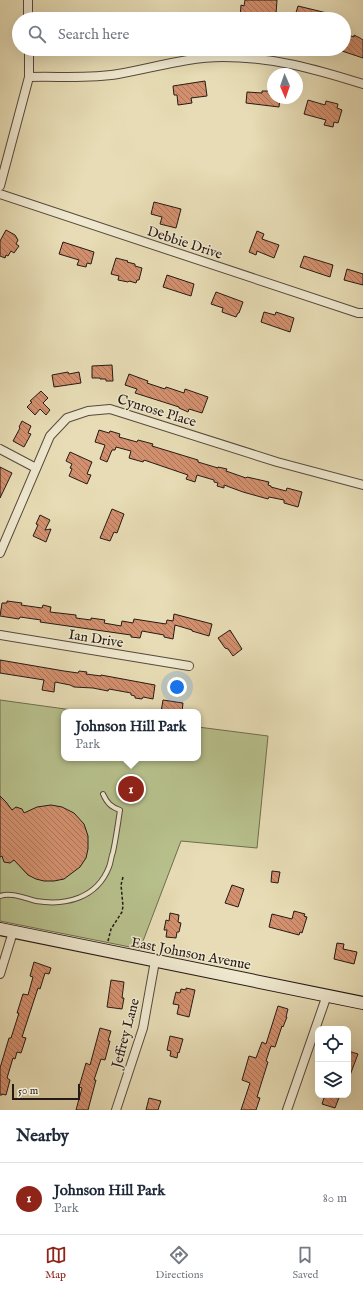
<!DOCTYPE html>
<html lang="en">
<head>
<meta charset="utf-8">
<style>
	body { margin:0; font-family:"IM FELL English",serif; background:#f2f2f3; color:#1f2937 }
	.controls { position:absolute; right:12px; bottom:12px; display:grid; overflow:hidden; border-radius:8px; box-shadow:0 4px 16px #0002 }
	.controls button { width:36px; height:36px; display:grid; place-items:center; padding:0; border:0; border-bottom:1px solid #e0e1e3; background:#fff; color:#1f2937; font:20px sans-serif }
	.compass { position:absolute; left:267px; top:68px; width:36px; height:36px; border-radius:50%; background:#fff; box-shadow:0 4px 16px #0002; rotate:178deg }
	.scale { position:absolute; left:12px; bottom:10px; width:68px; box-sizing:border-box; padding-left:4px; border:2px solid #251a15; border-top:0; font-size:11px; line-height:14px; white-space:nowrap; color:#251a15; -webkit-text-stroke:3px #efe8cf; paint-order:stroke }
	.you { position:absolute; left:177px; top:687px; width:14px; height:14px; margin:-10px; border:3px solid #fff; border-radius:50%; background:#1a73e8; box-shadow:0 0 0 6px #1a73e833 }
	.badge { display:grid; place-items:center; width:26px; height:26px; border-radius:50%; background:#8f2418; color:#fff; font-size:13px; font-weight:700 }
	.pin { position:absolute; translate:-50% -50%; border:2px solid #fff; box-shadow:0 1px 4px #0006 }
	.popup { position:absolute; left:61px; top:709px; width:140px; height:52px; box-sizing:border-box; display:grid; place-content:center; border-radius:8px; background:#fff; filter:drop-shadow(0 1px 3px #0005); font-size:13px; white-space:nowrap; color:#747a83 }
	.popup b { font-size:15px; color:#1f2937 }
	.popup::after { content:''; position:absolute; left:50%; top:100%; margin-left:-8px; border:8px solid transparent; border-top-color:#fff }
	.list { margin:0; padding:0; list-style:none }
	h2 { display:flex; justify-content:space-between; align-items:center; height:52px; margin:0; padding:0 16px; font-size:17px }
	h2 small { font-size:13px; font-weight:400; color:#747a83 }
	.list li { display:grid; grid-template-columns:26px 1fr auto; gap:12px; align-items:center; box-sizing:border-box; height:72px; padding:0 16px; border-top:1px solid #e0e1e3 }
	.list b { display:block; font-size:15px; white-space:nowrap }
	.list p { margin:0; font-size:13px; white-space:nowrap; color:#747a83 }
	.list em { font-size:13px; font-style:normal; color:#747a83 }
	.icon { flex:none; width:22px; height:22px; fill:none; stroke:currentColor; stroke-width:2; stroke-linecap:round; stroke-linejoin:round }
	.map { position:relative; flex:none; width:363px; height:1110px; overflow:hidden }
	.search { position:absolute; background:#fff; box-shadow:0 4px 16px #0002; left:12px; right:12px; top:12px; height:44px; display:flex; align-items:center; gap:10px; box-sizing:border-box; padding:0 14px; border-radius:22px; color:#747a83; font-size:15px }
	.sheet { height:124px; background:#fff }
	nav { display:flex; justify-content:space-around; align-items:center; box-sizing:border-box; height:56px; border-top:1px solid #e0e1e3; background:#fff; font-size:11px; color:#747a83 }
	nav a { display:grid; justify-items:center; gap:2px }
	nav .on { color:#8f2418 }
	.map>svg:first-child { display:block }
</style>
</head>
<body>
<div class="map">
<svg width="363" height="1110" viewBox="0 0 363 1110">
	<defs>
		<pattern id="building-back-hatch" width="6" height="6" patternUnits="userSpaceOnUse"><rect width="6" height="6" fill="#d3906e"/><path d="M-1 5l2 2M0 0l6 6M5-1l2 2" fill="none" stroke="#ab7559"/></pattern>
	</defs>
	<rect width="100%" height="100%" fill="#e7dcb5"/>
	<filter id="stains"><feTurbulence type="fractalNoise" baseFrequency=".005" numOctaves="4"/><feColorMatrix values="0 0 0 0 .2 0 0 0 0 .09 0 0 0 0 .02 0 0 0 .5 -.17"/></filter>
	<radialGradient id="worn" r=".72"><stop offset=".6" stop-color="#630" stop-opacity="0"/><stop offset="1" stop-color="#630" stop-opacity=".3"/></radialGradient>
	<path fill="#b7c08c" stroke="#6e6d50" d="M 0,700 L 87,712 L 64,712 L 64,758 L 198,758 L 198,727 L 268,736 L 257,848 L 181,841 L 140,949 L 0,921 Z"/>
	<g fill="url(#building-back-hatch)" stroke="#251a15">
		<path d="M 245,0 L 277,0 L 276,14 L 268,14 L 268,17 L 253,16 L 253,19 L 240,19 L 241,5 L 244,6 Z"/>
		<path d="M 298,6 L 327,13 L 326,19 L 294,19 Z"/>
		<path d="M 348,35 L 354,37 L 354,35 L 360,38 L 363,40 L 363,58 L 342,51 L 344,49 Z"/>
		<path d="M 205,81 L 207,96 L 191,98 L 192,103 L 178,105 L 177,95 L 174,95 L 173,86 Z"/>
		<path d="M 262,91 L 273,91 L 273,98 L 280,98 L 279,107 L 246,103 L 247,92 L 262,93 Z"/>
		<path d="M 308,100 L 325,105 L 326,101 L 338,104 L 337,108 L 342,110 L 338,123 L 334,122 L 333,127 L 324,125 L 326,120 L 304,114 Z"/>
		<path d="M 154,202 L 181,209 L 176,228 L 160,224 L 162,217 L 151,214 Z"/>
		<path d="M 6,230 L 15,235 L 18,240 L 16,244 L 19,246 L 14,253 L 11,251 L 8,256 L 6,255 L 5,258 L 0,256 L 0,241 Z"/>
		<path d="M 257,231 L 264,234 L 262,239 L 279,245 L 274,258 L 257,251 L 256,255 L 249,252 Z"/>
		<path d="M 63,242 L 94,252 L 91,264 L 87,263 L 86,267 L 77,265 L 79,260 L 59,254 Z"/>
		<path d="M 304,256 L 333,265 L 330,277 L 300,267 Z"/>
		<path d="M 116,258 L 128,261 L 127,262 L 135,264 L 135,266 L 142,268 L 139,280 L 137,280 L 136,283 L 129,281 L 128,282 L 118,280 L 119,276 L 111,274 Z"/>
		<path d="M 347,269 L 363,274 L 363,285 L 344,280 Z"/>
		<path d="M 167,275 L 194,284 L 191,296 L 163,287 Z"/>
		<path d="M 216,292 L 243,302 L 239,313 L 238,313 L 236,317 L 222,312 L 223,308 L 211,304 Z"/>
		<path d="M 264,312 L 275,315 L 276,312 L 294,318 L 290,332 L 261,322 Z"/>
		<path d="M 112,365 L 113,381 L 106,381 L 106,379 L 100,379 L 100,378 L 92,378 L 92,366 Z"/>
		<path d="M 68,372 L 69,374 L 79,372 L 81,383 L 54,387 L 52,375 Z"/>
		<path d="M 129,374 L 148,381 L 147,383 L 165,389 L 166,387 L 184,393 L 185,389 L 208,397 L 202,413 L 189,409 L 188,412 L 179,408 L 179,407 L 135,393 L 137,389 L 125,385 Z"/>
		<path d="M 41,391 L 48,398 L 43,403 L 50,410 L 46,415 L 40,409 L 35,415 L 27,407 L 32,402 L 30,401 Z"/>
		<path d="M 22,421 L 31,426 L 28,433 L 31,434 L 24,447 L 13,441 L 20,428 L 19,427 Z"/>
		<path d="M 99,430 L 109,433 L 110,431 L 120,434 L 119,437 L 137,442 L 138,440 L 153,444 L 152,446 L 198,460 L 198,462 L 218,468 L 218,467 L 227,469 L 226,471 L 246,478 L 247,477 L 269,482 L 268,485 L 271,486 L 271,487 L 286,491 L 287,488 L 302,492 L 298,507 L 284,503 L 284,500 L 269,497 L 268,499 L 243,492 L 224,485 L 224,488 L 217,486 L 218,483 L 214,482 L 214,480 L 197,475 L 195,482 L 186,479 L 188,475 L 144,460 L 143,462 L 129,458 L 131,451 L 116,447 L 115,450 L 112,450 L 107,462 L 100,459 L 105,445 L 95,442 Z"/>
		<path d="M 70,452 L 92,462 L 87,474 L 91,475 L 87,484 L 69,476 L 72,469 L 70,468 L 72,464 L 66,461 Z"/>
		<path d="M 0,467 L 12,473 L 0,498 Z"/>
		<path d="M 112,509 L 124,514 L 117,533 L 114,532 L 110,541 L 100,538 Z"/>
		<path d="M 40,515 L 50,520 L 45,530 L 51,529 L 46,542 L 33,536 L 38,525 L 36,524 Z"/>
		<path d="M 7,601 L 22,603 L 21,605 L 42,608 L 43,605 L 51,607 L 50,612 L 76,615 L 76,618 L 91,620 L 91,618 L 105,620 L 104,623 L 121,626 L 122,621 L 133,623 L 134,619 L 166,624 L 167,620 L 173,621 L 174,614 L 212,624 L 209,636 L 192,631 L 192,630 L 175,625 L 173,639 L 164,637 L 164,635 L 142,631 L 140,638 L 131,637 L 131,635 L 40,622 L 41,620 L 20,617 L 19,619 L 0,616 L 2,603 L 7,603 Z"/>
		<path d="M 230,630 L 242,649 L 233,656 L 228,649 L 225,648 L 218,638 Z"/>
		<path d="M 0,660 L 64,671 L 78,673 L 79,671 L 87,672 L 86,674 L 101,676 L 101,675 L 155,685 L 153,699 L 143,697 L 142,699 L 135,698 L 135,696 L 131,695 L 131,693 L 109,689 L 108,691 L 93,688 L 74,687 L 70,685 L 55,682 L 54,692 L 42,690 L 44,680 L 0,673 Z"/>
		<path d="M 163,700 L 183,703 L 182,712 L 161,712 Z"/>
		<path d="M 0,796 L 6,802 L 12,810 L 16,807 L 22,809 L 24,813 L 37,807 L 51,805 L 62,807 L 74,813 L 84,824 L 88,836 L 88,849 L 86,858 L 80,867 L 64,879 L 54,881 L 44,881 L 36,879 L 28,875 L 14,860 L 10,863 L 4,862 L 2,856 L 0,857 Z"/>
		<path d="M 272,871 L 280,872 L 278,883 L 271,882 Z"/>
		<path d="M 232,885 L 244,889 L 238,907 L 225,903 Z"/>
		<path d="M 294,911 L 305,914 L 304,916 L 307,917 L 302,933 L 300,932 L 299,935 L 269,927 L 272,914 L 292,919 Z"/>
		<path d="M 170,913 L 179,915 L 178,922 L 181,923 L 179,932 L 177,932 L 176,938 L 166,937 L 167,930 L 164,930 L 166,920 L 169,921 Z"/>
		<path d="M 337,943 L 344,944 L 343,949 L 357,952 L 354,964 L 334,959 Z"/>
		<path d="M 34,962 L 51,968 L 49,974 L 45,973 L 40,989 L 38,988 L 22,1037 L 26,1038 L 21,1053 L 17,1052 L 15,1059 L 13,1058 L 7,1078 L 10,1080 L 6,1095 L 2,1094 L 2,1095 L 0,1095 L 0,1068 L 9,1038 L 11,1038 L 19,1013 L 17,1013 L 23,994 L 28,995 L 33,977 L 30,976 Z"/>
		<path d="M 111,980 L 124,982 L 122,998 L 124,998 L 122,1009 L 107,1007 Z"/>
		<path d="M 186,988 L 195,990 L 189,1017 L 177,1014 L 179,1005 L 173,1004 L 176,992 L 180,993 L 181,989 L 186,990 Z"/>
		<path d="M 278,1006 L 288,1009 L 286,1017 L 287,1017 L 283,1027 L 282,1026 L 275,1047 L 271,1046 L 266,1061 L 268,1062 L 257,1097 L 260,1098 L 256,1110 L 241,1110 L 250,1083 L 242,1080 L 249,1056 L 256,1058 L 262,1042 L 266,1044 Z"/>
		<path d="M 100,1028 L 111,1031 L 108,1041 L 110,1041 L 105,1060 L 101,1059 L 94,1080 L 96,1080 L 88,1110 L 76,1110 L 82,1088 L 79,1087 L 86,1063 L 90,1065 Z"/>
		<path d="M 170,1036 L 183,1039 L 179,1053 L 178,1052 L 177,1058 L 170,1056 L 171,1051 L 167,1050 Z"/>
		<path d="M 348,1051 L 358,1054 L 349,1078 L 348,1078 Z"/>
		<path d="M 325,1095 L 340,1095 L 335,1108 L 322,1104 Z"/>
		<path d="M 149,1098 L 161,1101 L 158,1110 L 146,1110 Z"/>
	</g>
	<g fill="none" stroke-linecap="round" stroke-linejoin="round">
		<g stroke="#564a3d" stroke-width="6">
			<path id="lane" d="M 0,896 C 11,892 24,898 36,901 C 66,906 97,898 109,867 C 111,862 111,857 113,852 C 116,838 118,824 120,810 C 111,807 107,803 103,794"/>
		</g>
		<g stroke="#564a3d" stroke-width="10">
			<g id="street">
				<path d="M 28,0 L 28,19"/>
				<path d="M 29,77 C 58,76 89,79 118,74 C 153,68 187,57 223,57 C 274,57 315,69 363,84"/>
				<path d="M 0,186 L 29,77 L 29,49"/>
				<path d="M 0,194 L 358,313 L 363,313"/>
				<path d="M 0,449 L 36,468"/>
				<path d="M 0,553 L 50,436 L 67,418 L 88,411 L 110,409 L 277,462 L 363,485"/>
				<path d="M 0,635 L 189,666"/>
				<path d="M 0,974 L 13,932"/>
				<path d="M 116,1110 L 143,1028 L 155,961"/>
				<path d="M 287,1110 L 327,995"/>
			</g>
		</g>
		<g stroke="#251a15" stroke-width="14">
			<path id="secondary" d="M 0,929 L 363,1003"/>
		</g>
		<path stroke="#251a15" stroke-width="1.5" stroke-dasharray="3 2" stroke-linecap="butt" d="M 108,941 L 111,929 L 122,912 L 123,906 L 121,885 L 123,877"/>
		<use href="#lane" stroke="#efe8cf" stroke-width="4"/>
		<use href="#street" stroke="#efe8cf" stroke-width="8"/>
		<use href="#secondary" stroke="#efe8cf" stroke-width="12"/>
	</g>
	<g text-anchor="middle" stroke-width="3" stroke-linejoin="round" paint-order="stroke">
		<g font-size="14" fill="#251a15" stroke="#efe8cf">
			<text transform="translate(185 242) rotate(18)" y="5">Debbie Drive</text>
			<text transform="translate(157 410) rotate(17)" y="5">Cynrose Place</text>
			<text transform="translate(96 638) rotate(9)" y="5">Ian Drive</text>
			<text transform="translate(191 953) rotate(11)" y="5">East Johnson Avenue</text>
			<text transform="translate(125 1033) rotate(-75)" y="5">Jeffrey Lane</text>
		</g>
	</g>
	<rect width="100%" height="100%" filter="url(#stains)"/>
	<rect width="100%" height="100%" fill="url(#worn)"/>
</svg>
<div class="controls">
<button><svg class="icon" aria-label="locate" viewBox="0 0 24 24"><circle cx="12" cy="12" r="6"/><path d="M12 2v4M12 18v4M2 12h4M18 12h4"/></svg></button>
<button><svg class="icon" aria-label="layers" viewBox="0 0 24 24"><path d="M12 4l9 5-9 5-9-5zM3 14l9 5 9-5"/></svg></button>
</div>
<svg class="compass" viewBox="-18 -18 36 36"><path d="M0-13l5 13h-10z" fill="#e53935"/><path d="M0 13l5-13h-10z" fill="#747a83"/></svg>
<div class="scale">50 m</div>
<div class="you"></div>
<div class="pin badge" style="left:131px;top:789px">1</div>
<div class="popup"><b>Johnson Hill Park</b>Park</div>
<div class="search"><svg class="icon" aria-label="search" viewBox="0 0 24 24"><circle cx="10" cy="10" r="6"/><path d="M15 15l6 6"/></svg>Search here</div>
</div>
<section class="sheet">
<h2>Nearby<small></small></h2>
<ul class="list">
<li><span class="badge">1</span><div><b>Johnson Hill Park</b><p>Park</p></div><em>80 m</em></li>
</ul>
</section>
<nav>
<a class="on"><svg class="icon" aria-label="map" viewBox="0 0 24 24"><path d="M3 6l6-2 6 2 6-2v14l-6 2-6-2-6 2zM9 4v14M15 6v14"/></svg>Map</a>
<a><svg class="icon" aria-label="directions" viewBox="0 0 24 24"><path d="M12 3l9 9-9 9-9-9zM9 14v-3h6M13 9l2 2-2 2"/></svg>Directions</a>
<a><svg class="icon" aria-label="saved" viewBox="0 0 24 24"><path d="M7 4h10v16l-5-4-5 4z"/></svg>Saved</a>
</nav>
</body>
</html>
